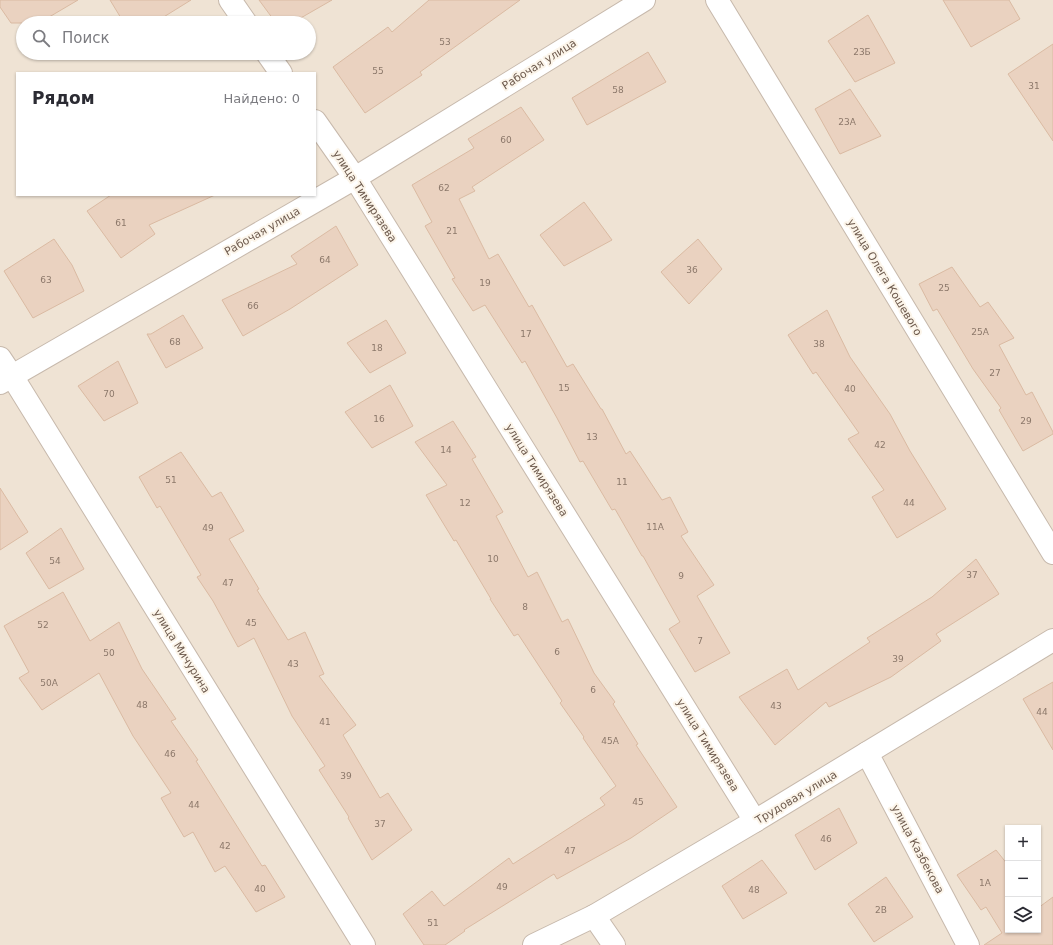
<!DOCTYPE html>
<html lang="ru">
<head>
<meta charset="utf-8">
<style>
	body { margin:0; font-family:"DejaVu Sans",sans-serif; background:#f7f7f7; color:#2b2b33 }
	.controls { position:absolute; right:12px; bottom:12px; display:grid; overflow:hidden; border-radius:0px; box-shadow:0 1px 3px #0004 }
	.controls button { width:36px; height:36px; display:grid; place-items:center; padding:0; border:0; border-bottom:1px solid #e1e1e2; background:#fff; color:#2b2b33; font:20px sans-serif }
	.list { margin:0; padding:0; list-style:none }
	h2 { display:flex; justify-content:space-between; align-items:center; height:52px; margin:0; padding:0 16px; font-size:17px }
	h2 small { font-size:13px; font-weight:400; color:#7c7c81 }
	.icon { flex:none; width:22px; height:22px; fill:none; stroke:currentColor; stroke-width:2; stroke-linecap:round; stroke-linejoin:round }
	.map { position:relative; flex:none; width:1053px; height:945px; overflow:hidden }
	.search { position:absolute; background:#fff; box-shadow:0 1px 3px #0004; left:16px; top:16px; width:300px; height:44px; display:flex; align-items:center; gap:10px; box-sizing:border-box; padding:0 14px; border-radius:22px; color:#7c7c81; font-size:15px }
	.panel { position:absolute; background:#fff; box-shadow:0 1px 3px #0004; left:16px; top:72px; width:300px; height:124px; border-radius:0px }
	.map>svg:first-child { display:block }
</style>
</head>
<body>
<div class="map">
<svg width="1053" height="945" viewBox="0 0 1053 945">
	<rect width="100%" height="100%" fill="#f8f1e4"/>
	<path fill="#efe3d4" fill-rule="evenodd" d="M 0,0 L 1053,0 L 1053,945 L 0,945 ZM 23,23 L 309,23 L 309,53 L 23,53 ZM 17,73 L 315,73 L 315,195 L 17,195 ZM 1008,828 L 1038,828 L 1038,930 L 1008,930 Z"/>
	<g fill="#ead2c0" stroke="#dabaa2">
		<path d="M 0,0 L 78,0 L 39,23 L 11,23 L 0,7 Z"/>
		<path d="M 110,0 L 191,0 L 154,23 L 124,23 Z"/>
		<path d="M 259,0 L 332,0 L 292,23 L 276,23 Z"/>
		<path d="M 429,0 L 520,0 L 420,72 L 422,75 L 365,113 L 333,67 L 388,27 L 392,32 Z"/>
		<path d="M 943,0 L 1009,0 L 1020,19 L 971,47 Z"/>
		<path d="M 868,15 L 895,63 L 855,82 L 828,41 Z"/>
		<path d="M 1053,44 L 1053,141 L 1008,74 Z"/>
		<path d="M 648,52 L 666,82 L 587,125 L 572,98 Z"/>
		<path d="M 850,89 L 881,136 L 840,154 L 815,109 Z"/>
		<path d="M 521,107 L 544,140 L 472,187 L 475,191 L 459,199 L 489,259 L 498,254 L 529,307 L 532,305 L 567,367 L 573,364 L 601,409 L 602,409 L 626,454 L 630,451 L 662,500 L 670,497 L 688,532 L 681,536 L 714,585 L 697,596 L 730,653 L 695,672 L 669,629 L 680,622 L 643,556 L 642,556 L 615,509 L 612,510 L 583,461 L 580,462 L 557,418 L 525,361 L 522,363 L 485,305 L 473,311 L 452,279 L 455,278 L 425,226 L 432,222 L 412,185 L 474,148 L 468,139 Z"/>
		<path d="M 111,195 L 215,195 L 149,225 L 155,234 L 121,258 L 87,211 Z"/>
		<path d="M 584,202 L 612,240 L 564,266 L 540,235 Z"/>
		<path d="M 336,226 L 358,265 L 290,309 L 243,336 L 222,300 L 297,264 L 291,256 Z"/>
		<path d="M 54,239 L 72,265 L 84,291 L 33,318 L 4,271 Z"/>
		<path d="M 698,239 L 722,269 L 689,304 L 661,272 Z"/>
		<path d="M 952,267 L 980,307 L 988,302 L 1014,338 L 999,345 L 1026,395 L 1032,392 L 1053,432 L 1053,434 L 1023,451 L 999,410 L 1001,408 L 973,369 L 937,309 L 933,311 L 919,284 Z"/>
		<path d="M 827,310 L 850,357 L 890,414 L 910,451 L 946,509 L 897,538 L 872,497 L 884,490 L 848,439 L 859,433 L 816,372 L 813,374 L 788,335 Z"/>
		<path d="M 183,315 L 203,348 L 166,368 L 147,334 L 151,334 Z"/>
		<path d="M 386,320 L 406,353 L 370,373 L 347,343 Z"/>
		<path d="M 118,361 L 138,403 L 104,421 L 78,386 Z"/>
		<path d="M 390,385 L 413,426 L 372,448 L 345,412 Z"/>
		<path d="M 453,421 L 476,457 L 472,459 L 503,512 L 496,516 L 528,577 L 537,572 L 562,622 L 568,619 L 594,673 L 615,702 L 613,704 L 638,744 L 636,745 L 677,807 L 631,838 L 557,879 L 554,874 L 464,930 L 465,931 L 445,945 L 424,945 L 403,914 L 432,891 L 444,906 L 509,858 L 513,864 L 605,805 L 600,798 L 616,786 L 583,738 L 584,737 L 560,703 L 562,701 L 518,634 L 514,636 L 490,599 L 491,599 L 456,540 L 454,541 L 426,495 L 447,485 L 415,442 Z"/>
		<path d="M 181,452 L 212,497 L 221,492 L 244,531 L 229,539 L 259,589 L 257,590 L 288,640 L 305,632 L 324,674 L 319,676 L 356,725 L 343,735 L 380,798 L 388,793 L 412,830 L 372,860 L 348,818 L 349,817 L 319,770 L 325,766 L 292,716 L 254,638 L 238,647 L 213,601 L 197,577 L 201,575 L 160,506 L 157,508 L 139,477 Z"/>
		<path d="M 0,488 L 28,532 L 0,550 Z"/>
		<path d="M 61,528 L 84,569 L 49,589 L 26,553 Z"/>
		<path d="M 976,559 L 999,594 L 936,634 L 941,641 L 891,677 L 829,707 L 826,702 L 775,745 L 739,697 L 787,669 L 798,690 L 870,642 L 867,638 L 932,597 Z"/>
		<path d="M 63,592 L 90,641 L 119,622 L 142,669 L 176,719 L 171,721 L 198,760 L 196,761 L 262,866 L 265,865 L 285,897 L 256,912 L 225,866 L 215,872 L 193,832 L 184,837 L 161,798 L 171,793 L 133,736 L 99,673 L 42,710 L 19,678 L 29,672 L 4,626 Z"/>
		<path d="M 1053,682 L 1053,750 L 1023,699 Z"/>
		<path d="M 839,808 L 857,843 L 815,870 L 795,835 Z"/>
		<path d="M 996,850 L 1008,865 L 1008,930 L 1038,930 L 1038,908 L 1053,897 L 1053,945 L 984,945 L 1002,933 L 986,907 L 981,910 L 957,875 Z"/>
		<path d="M 762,860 L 787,893 L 743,919 L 722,886 Z"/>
		<path d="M 886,877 L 913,917 L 874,942 L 848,904 Z"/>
	</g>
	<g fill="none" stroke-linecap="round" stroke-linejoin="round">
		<g stroke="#c7b9ac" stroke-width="24">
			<g id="street">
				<path d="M 230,0 L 246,23"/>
				<path d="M 717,0 L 1053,553"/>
				<path d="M 267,53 L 281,73"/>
				<path d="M 315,121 L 355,178 L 755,821"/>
				<path d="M 0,358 L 12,376 L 364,945"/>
				<path d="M 0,383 L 355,178 L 644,0"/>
				<path d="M 867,753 L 968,945"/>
				<path d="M 594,916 L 614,945"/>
				<path d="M 534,945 L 594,916 L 755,821 L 1053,640"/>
			</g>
		</g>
		<use href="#street" stroke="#fff" stroke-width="22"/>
	</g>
	<g text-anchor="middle" stroke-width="4" stroke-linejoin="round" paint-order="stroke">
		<g font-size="9" fill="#8c786a">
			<text x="445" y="45">53</text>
			<text x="862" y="55">23Б</text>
			<text x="378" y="74">55</text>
			<text x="1034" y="89">31</text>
			<text x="618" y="93">58</text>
			<text x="847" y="125">23А</text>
			<text x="506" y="143">60</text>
			<text x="444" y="191">62</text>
			<text x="121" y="226">61</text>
			<text x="452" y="234">21</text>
			<text x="325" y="263">64</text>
			<text x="692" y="273">36</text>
			<text x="46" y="283">63</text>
			<text x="485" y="286">19</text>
			<text x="944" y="291">25</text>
			<text x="253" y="309">66</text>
			<text x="980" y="335">25А</text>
			<text x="526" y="337">17</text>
			<text x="175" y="345">68</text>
			<text x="819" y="347">38</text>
			<text x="377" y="351">18</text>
			<text x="995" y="376">27</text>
			<text x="564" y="391">15</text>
			<text x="850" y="392">40</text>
			<text x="109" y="397">70</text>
			<text x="379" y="422">16</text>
			<text x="1026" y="424">29</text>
			<text x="592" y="440">13</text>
			<text x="880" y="448">42</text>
			<text x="446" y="453">14</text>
			<text x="171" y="483">51</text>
			<text x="622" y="485">11</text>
			<text x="465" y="506">12</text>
			<text x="909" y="506">44</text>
			<text x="655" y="530">11А</text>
			<text x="208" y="531">49</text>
			<text x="493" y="562">10</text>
			<text x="55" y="564">54</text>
			<text x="972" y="578">37</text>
			<text x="681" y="579">9</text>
			<text x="228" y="586">47</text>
			<text x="525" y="610">8</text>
			<text x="251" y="626">45</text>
			<text x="43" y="628">52</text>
			<text x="700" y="644">7</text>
			<text x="557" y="655">6</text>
			<text x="109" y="656">50</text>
			<text x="898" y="662">39</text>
			<text x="293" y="667">43</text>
			<text x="49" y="686">50А</text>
			<text x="593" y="693">6</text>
			<text x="142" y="708">48</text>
			<text x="776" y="709">43</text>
			<text x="1042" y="715">44</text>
			<text x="325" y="725">41</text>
			<text x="610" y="744">45А</text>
			<text x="170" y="757">46</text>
			<text x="346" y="779">39</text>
			<text x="638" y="805">45</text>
			<text x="194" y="808">44</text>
			<text x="380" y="827">37</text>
			<text x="826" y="842">46</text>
			<text x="225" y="849">42</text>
			<text x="570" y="854">47</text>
			<text x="985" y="886">1А</text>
			<text x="502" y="890">49</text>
			<text x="260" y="892">40</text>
			<text x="754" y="893">48</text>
			<text x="881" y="913">2В</text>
			<text x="433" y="926">51</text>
		</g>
		<g font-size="11" fill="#6d5a4d" stroke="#fcf5ea">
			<text transform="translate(539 64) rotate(-32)" y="4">Рабочая улица</text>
			<text transform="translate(365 196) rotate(57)" y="4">улица Тимирязева</text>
			<text transform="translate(262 231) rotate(-30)" y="4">Рабочая улица</text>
			<text transform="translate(885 277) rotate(59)" y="4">улица Олега Кошевого</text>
			<text transform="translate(537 470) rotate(58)" y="4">улица Тимирязева</text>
			<text transform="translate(182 651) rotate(58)" y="4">улица Мичурина</text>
			<text transform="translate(708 745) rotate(58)" y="4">улица Тимирязева</text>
			<text transform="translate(796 797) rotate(-31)" y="4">Трудовая улица</text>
			<text transform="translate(918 849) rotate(62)" y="4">улица Казбекова</text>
		</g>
	</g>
</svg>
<div class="controls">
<button>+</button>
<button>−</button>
<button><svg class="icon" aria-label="layers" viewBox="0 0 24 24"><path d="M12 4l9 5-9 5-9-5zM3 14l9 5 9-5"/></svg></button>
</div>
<div class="search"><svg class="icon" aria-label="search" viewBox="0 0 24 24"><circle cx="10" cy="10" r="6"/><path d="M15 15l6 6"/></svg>Поиск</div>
<section class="panel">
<h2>Рядом<small>Найдено: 0</small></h2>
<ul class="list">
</ul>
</section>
</div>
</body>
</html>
